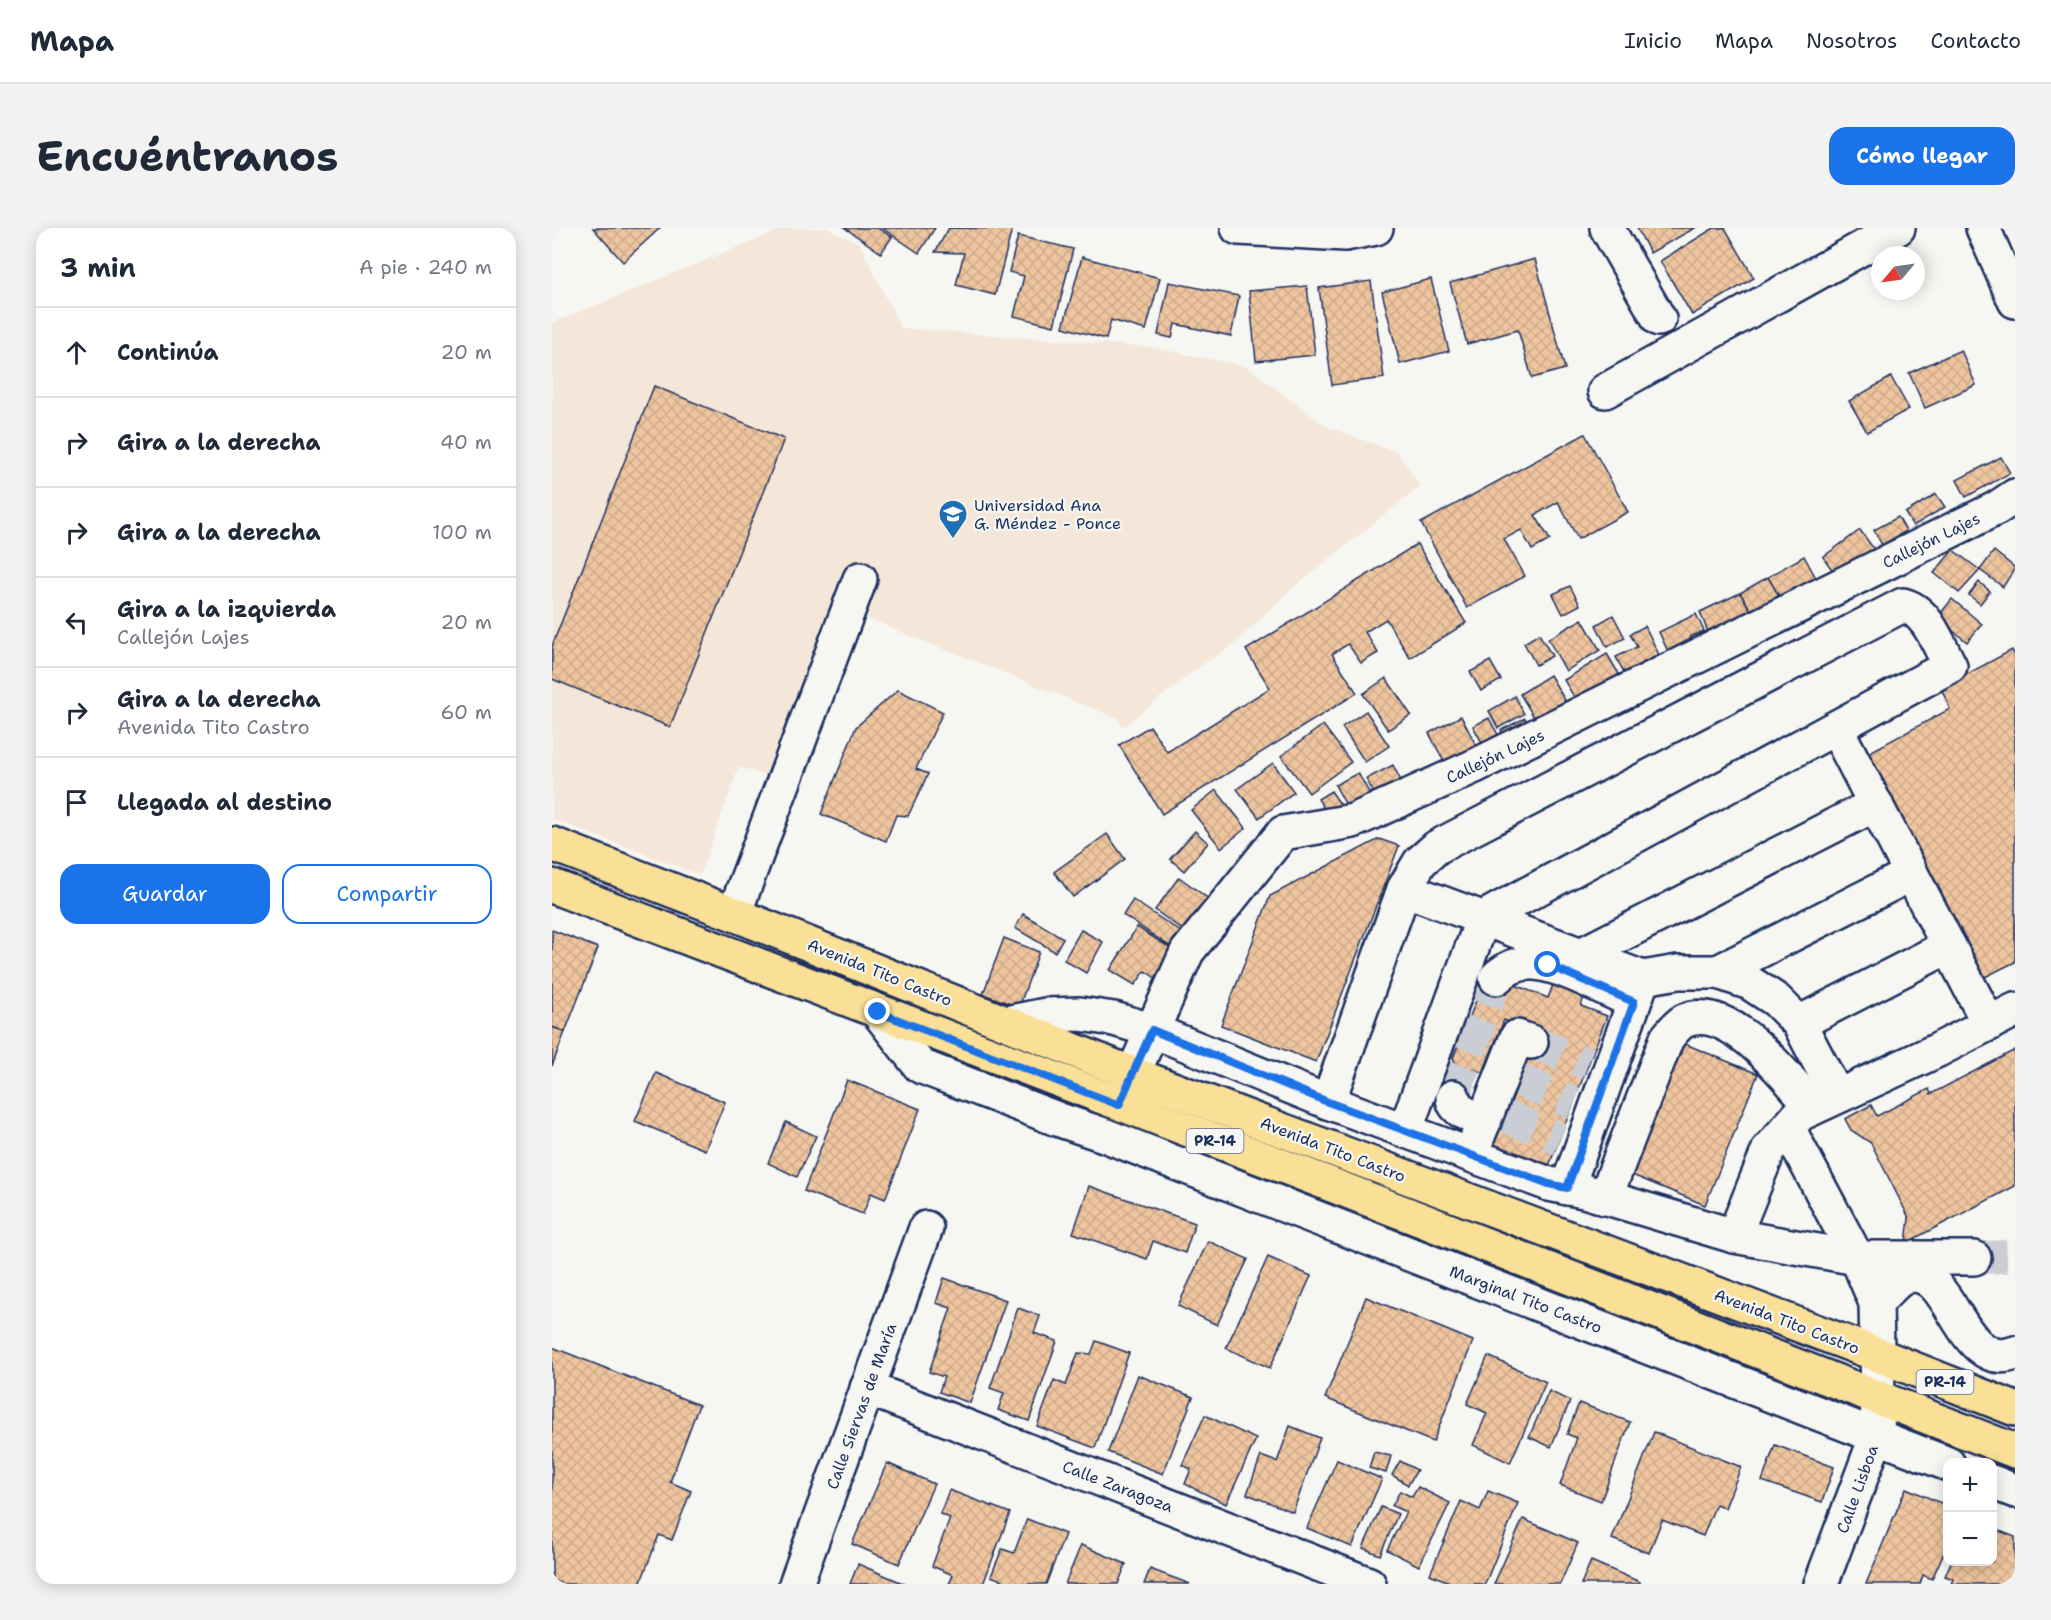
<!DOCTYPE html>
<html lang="es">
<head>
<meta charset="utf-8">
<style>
	body { margin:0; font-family:"Shantell Sans",sans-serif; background:#f2f2f3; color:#1f2937 }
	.controls { position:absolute; right:18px; bottom:18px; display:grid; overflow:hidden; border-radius:12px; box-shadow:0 3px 15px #0003 }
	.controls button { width:54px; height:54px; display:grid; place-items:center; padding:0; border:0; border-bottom:2px solid #e0e1e3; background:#fff; color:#1f2937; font:30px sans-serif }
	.compass { position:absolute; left:1319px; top:18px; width:54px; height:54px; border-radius:50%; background:#fff; box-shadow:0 3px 15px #0003; rotate:241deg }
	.stop { position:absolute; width:18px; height:18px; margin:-14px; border:4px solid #1a73e8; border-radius:50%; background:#fff }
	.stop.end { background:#1a73e8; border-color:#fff; box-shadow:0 2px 6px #0008 }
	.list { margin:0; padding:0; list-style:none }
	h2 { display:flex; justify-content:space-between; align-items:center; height:78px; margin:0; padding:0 24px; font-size:26px }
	h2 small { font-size:20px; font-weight:400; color:#747a83 }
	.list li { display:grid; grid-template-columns:39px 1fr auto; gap:18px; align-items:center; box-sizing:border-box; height:90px; padding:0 24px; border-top:2px solid #e0e1e3 }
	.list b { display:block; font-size:22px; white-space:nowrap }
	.list p { margin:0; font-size:20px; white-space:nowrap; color:#747a83 }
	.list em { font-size:20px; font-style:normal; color:#747a83 }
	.actions { display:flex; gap:12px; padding:18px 24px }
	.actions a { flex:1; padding:14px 0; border:2px solid #1a73e8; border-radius:18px; text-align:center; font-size:21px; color:#1a73e8 }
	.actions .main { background:#1a73e8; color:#fff }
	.icon { flex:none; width:33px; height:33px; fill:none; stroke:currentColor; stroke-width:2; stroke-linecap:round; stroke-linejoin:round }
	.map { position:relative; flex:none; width:1463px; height:1356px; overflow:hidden; border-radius:18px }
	header { display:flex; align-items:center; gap:36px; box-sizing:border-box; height:84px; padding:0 30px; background:#fff; border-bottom:2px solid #e0e1e3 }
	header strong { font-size:28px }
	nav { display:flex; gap:33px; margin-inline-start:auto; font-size:21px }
	.intro { display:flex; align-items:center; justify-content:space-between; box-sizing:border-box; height:144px; padding:0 36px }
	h1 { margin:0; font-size:42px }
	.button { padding:15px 27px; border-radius:18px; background:#1a73e8; color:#fff; font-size:21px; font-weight:700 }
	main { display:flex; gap:36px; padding:0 36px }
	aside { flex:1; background:#fff; border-radius:18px; box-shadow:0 3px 15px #0003 }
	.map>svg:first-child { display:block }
</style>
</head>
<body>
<header>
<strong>Mapa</strong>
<nav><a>Inicio</a><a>Mapa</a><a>Nosotros</a><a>Contacto</a></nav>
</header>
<div class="intro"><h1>Encuéntranos</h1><a class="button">Cómo llegar</a></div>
<main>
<aside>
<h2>3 min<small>A pie · 240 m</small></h2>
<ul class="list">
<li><svg class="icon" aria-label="ahead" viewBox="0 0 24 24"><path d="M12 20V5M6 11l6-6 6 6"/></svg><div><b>Continúa</b></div><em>20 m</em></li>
<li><svg class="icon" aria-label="right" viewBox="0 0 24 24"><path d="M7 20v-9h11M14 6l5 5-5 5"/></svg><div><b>Gira a la derecha</b></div><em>40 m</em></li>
<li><svg class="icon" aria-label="right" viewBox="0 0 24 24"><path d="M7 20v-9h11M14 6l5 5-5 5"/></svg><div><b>Gira a la derecha</b></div><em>100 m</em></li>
<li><svg class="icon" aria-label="left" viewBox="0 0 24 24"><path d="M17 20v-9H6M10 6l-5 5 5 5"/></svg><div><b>Gira a la izquierda</b><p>Callejón Lajes</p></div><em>20 m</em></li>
<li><svg class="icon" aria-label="right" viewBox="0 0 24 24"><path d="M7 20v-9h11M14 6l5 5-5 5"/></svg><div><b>Gira a la derecha</b><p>Avenida Tito Castro</p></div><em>60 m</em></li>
<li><svg class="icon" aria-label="arrive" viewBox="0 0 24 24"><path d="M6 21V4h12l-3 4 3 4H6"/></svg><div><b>Llegada al destino</b></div></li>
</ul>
<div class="actions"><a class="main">Guardar</a><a>Compartir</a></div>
</aside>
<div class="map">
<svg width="1463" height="1356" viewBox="0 0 1463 1356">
	<defs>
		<pattern id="building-cross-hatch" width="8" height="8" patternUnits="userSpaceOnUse" patternTransform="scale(1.5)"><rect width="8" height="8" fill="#efc59f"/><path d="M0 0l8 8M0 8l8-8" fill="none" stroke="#ccaa8b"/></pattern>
	</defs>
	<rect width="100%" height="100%" fill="#f6f6f2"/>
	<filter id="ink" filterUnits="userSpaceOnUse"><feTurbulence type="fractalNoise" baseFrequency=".0167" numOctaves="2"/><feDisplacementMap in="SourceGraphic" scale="12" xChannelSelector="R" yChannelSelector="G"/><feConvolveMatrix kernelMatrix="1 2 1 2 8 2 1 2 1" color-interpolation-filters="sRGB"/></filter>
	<g filter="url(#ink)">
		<path fill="#f4e7d9" d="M 233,0 L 275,0 L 307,15 L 349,100 L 596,119 L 694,138 L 775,199 L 845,224 L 868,258 L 736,364 L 681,417 L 644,441 L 574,497 L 569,498 L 567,491 L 282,377 L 216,548 L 187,539 L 148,647 L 0,591 L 0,95 Z"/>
		<g fill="url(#building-cross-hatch)" stroke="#1b2f5e" stroke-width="1.5">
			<path d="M 41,0 L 108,0 L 71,34 Z"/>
			<path d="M 293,0 L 326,0 L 340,9 L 329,25 Z"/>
			<path d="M 330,0 L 383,0 L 367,25 Z"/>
			<path d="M 397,0 L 460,1 L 443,67 L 404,57 L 412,25 L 383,24 Z"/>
			<path d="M 1085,0 L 1143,0 L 1098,25 Z"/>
			<path d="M 1162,0 L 1173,0 L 1202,50 L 1140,87 L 1108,33 Z"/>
			<path d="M 466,8 L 521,21 L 502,98 L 462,88 L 472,48 L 457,44 Z"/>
			<path d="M 530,29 L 608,50 L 594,102 L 559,92 L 554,111 L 511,99 Z"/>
			<path d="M 983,31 L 1013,141 L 980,150 L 966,102 L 915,116 L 898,55 Z"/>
			<path d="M 879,51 L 897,123 L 848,136 L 830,64 Z"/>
			<path d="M 819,53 L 832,150 L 780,157 L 767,60 Z"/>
			<path d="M 617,54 L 687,68 L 679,108 L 623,96 L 620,110 L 606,107 Z"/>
			<path d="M 755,58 L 763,127 L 704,133 L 697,63 Z"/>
			<path d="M 1409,122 L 1424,157 L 1373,180 L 1357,145 Z"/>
			<path d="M 1339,149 L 1357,181 L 1315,204 L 1297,173 Z"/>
			<path d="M 102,158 L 232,211 L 118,499 L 0,451 L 0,418 Z"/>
			<path d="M 1033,206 L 1076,284 L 1026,311 L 1006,274 L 983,287 L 998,312 L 980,322 L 969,302 L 952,311 L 973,348 L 915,380 L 869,295 Z"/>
			<path d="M 1449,229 L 1458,245 L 1414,269 L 1405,252 Z"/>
			<path d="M 1384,266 L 1393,279 L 1361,298 L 1353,285 Z"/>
			<path d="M 1346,289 L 1354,303 L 1330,317 L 1322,302 Z"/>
			<path d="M 1308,302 L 1324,324 L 1286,350 L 1271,329 Z"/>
			<path d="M 865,316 L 914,395 L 858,430 L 834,391 L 813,404 L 826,425 L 809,435 L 796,416 L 780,426 L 805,465 L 610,586 L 567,517 L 598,498 L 615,524 L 718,460 L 694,422 Z"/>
			<path d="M 1401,322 L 1428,342 L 1407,365 L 1382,345 Z"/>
			<path d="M 1442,323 L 1463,340 L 1451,359 L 1428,342 Z"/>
			<path d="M 1252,328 L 1264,350 L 1228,370 L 1216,349 Z"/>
			<path d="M 1216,349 L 1228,370 L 1201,386 L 1188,365 Z"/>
			<path d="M 1427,354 L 1438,363 L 1428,376 L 1417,367 Z"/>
			<path d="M 1018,358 L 1028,377 L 1011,386 L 1001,366 Z"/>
			<path d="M 1188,365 L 1201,386 L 1157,407 L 1148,384 Z"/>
			<path d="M 1400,371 L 1430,396 L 1415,414 L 1385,390 Z"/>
			<path d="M 1144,386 L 1152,403 L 1138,409 L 1144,421 L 1120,432 L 1107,404 Z"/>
			<path d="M 1061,387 L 1073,410 L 1055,419 L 1044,397 Z"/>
			<path d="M 1030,391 L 1048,422 L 1014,443 L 996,411 Z"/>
			<path d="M 1093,398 L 1110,433 L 1075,450 L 1064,429 L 1085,419 L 1078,406 Z"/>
			<path d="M 987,406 L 1000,428 L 984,437 L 972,415 Z"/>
			<path d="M 1460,422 L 1463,428 L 1463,734 L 1433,749 L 1316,525 L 1398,481 L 1389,460 Z"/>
			<path d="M 1055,426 L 1071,453 L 1028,479 L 1012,452 Z"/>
			<path d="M 938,433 L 949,452 L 929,463 L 918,444 Z"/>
			<path d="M 998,447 L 1018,481 L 988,499 L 968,466 Z"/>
			<path d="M 834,450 L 859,487 L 836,502 L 811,466 Z"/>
			<path d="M 346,462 L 391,484 L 364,541 L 376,546 L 356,588 L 344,587 L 334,613 L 269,586 L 304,499 Z"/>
			<path d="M 963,468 L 972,486 L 946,500 L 937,483 Z"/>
			<path d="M 814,483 L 837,518 L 813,534 L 790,499 Z"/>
			<path d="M 909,488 L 928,525 L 896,541 L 877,505 Z"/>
			<path d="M 937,490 L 951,516 L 935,524 L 921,498 Z"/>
			<path d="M 973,490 L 979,502 L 956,515 L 949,502 Z"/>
			<path d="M 771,497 L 799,534 L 757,565 L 729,528 Z"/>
			<path d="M 721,535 L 742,564 L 707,590 L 685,561 Z"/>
			<path d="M 841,537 L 849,553 L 823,567 L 814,551 Z"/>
			<path d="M 806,545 L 823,575 L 800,588 L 783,557 Z"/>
			<path d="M 664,562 L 694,600 L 669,620 L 639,582 Z"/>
			<path d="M 779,563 L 788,576 L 775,585 L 766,571 Z"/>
			<path d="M 643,603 L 656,615 L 632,643 L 618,631 Z"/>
			<path d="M 555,606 L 573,631 L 521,669 L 502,644 Z"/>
			<path d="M 827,611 L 847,618 L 764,834 L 669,797 L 718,668 Z"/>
			<path d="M 627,649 L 662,675 L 639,708 L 603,682 Z"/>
			<path d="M 581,672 L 638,710 L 628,725 L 571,687 Z"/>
			<path d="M 471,686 L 511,710 L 503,724 L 463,700 Z"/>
			<path d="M 585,699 L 623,723 L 605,751 L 593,743 L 583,757 L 558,742 Z"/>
			<path d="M 0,702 L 46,720 L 13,804 L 0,799 Z"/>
			<path d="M 529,702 L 551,714 L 534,745 L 512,732 Z"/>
			<path d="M 452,710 L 487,724 L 467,779 L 431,766 Z"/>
			<path d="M 935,746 L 996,770 L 1004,749 L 1035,760 L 1029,778 L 1055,788 L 993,948 L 936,925 L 982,804 L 952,792 L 932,842 L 929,844 L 920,841 L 908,872 L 890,866 L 903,834 L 901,830 Z"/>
			<path d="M 0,799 L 13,804 L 0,838 Z"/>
			<path d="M 1126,813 L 1206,846 L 1153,977 L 1073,944 Z"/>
			<path d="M 1463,822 L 1463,958 L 1354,1015 L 1357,990 L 1319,915 L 1299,902 L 1293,891 L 1319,877 L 1325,888 L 1377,861 L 1379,866 Z"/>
			<path d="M 104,845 L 173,874 L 153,922 L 83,893 Z"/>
			<path d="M 295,852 L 368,881 L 333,971 L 319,965 L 311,986 L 252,963 Z"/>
			<path d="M 234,894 L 264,908 L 245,949 L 216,935 Z"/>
			<path d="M 537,958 L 643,995 L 633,1025 L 601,1013 L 595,1031 L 521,1005 Z"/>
			<path d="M 656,1013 L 696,1031 L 665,1097 L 626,1078 Z"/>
			<path d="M 716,1029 L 759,1048 L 718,1140 L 674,1120 Z"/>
			<path d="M 392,1050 L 454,1072 L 418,1175 L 387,1164 L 392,1149 L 377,1144 L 399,1080 L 384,1075 Z"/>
			<path d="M 814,1069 L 921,1113 L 881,1214 L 773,1170 Z"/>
			<path d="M 466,1080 L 488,1088 L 482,1105 L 505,1113 L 477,1193 L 446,1182 L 452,1165 L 438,1160 Z"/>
			<path d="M 544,1113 L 577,1125 L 543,1220 L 485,1198 L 502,1152 L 514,1157 L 526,1125 L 539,1126 Z"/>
			<path d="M 0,1119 L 147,1177 L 118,1254 L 139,1263 L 120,1312 L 107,1307 L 88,1356 L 10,1356 L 0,1352 Z"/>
			<path d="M 936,1128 L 994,1154 L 958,1235 L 921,1217 L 935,1185 L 915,1176 Z"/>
			<path d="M 586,1147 L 641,1169 L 611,1246 L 556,1224 Z"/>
			<path d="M 997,1163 L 1018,1173 L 999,1219 L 977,1209 Z"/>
			<path d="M 1027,1175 L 1078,1194 L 1049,1273 L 1008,1257 L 1025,1210 L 1015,1206 Z"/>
			<path d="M 653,1187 L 704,1211 L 674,1276 L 633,1256 L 639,1241 L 630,1237 Z"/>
			<path d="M 738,1198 L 768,1210 L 741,1284 L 695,1266 L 709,1228 L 725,1234 Z"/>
			<path d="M 1102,1204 L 1189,1239 L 1173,1280 L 1164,1276 L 1151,1308 L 1110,1292 L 1097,1325 L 1060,1311 Z"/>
			<path d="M 1223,1217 L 1282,1239 L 1270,1274 L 1210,1253 Z"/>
			<path d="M 822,1224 L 839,1228 L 834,1245 L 817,1240 Z"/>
			<path d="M 785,1232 L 830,1251 L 800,1319 L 755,1300 Z"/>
			<path d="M 848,1233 L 865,1242 L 856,1257 L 840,1247 Z"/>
			<path d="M 335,1235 L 382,1256 L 347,1336 L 300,1316 Z"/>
			<path d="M 866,1259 L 898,1275 L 867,1338 L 835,1322 L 854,1284 L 840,1278 L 848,1263 L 860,1269 Z"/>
			<path d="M 1354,1260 L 1396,1278 L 1396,1315 L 1380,1351 L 1371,1347 L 1368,1356 L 1314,1356 Z"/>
			<path d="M 397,1262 L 458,1285 L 431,1356 L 397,1356 L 401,1347 L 380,1338 L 398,1290 L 388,1286 Z"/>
			<path d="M 936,1263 L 966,1275 L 933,1356 L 902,1356 L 878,1346 L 909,1273 L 928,1282 Z"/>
			<path d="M 829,1279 L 846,1286 L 828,1327 L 811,1320 Z"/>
			<path d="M 475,1291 L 513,1306 L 494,1356 L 460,1356 L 439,1348 L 450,1321 L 462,1325 Z"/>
			<path d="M 971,1291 L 1026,1315 L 1008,1356 L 942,1356 Z"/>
			<path d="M 1440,1300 L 1463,1309 L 1463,1356 L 1399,1356 L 1401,1351 L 1393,1348 L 1399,1334 L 1440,1334 Z"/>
			<path d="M 529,1317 L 574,1336 L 566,1356 L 513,1356 Z"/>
			<path d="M 1039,1333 L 1088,1354 L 1088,1356 L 1029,1356 Z"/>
			<path d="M 306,1336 L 353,1356 L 298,1356 Z"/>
			<path d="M 598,1341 L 638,1356 L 592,1356 Z"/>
		</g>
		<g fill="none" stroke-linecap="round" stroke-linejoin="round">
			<g stroke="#caced4" stroke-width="33" stroke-dasharray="33 16" stroke-linecap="butt">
				<path d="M 979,814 L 1036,836"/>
				<path d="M 964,851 L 1022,875"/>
				<path d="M 901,869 L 944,750"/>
				<path d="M 951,887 L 1008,911"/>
				<path d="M 1422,1030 L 1463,1028"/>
			</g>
			<g stroke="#1b2f5e" stroke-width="38">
				<g id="minor">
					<path d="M 686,0 L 793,6 L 824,0"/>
					<path d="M 1055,0 L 1107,91"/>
					<path d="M 1431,0 L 1463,73"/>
					<path d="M 1053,163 L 1346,0"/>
					<path d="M 1284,500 L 1437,796"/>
					<path d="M 852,661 L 868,634 L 885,619 L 1351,377 C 1376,383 1387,418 1398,438 L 931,690 L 853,903"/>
					<path d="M 182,686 L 308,351"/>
					<path d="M 1031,726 L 1324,576"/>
					<path d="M 1166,744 L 1359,646"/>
					<path d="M 944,750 C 954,740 968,734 982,735 C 1008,736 1057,763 1082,774"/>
					<path d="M 1091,750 L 1126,744 L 1166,744 L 1198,755 L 1224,772 L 1247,795 L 1285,868"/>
					<path d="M 326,784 L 368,838 L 505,891 L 552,907 L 1396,1236"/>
					<path d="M 454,795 L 494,787 L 528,786 L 562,791 L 599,802 L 776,874 L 997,956 L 1032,963 L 1182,1008"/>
					<path d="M 1247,795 L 1397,718"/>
					<path d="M 901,869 C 901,883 920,888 932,894"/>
					<path d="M 569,873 L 635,724 L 731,605 L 801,593 L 923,538 L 1445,280 L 1463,268"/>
					<path d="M 776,874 L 852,661 L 1091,750 L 1015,960"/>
					<path d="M 1236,900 L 1305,1030 L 1324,1075 L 1326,1168 L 1325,1207 L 1269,1356"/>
					<path d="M 919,926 L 965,809 L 979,814"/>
					<path d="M 1053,970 L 1115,810 C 1120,804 1125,797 1132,793 C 1177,772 1235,850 1261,879"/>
					<path d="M 1422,1030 L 1305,1030 L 1182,1008 L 1217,921 L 1248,886 L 1386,822 L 1463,782"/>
					<path d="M 1324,1075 C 1333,1067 1344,1051 1356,1048 C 1400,1036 1408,1146 1463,1125"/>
					<path d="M 315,1160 L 817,1356"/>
					<path d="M 1440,1254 L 1463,1263"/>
					<path d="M 244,1356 L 374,1000"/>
				</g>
			</g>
			<g stroke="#1b2f5e" stroke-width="38">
				<g id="major">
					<path d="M 0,616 L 182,686 L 581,846 L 1324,1126 L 1463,1181"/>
					<path d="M 0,658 L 767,952 L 1463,1223"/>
				</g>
			</g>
			<use href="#minor" stroke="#f6f6f2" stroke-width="33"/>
			<use href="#major" stroke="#fadf96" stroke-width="33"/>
		</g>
	</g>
	<g fill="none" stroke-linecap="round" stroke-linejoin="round" filter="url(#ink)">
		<path stroke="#1a73e8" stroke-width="8" d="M 326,784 L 567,877 L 600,802 L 776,874 L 997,956 L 1015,960 L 1082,774 L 996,737"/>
	</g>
	<defs>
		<g id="university-pin" transform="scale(1.5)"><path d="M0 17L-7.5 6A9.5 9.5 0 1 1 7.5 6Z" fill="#1f6fb2" stroke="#f6f6f2"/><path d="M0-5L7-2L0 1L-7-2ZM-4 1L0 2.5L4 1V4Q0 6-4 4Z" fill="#fff"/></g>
	</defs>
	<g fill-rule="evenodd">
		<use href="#university-pin" x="401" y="286"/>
	</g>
	<g text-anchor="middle" stroke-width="4.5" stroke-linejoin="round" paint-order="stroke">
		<g fill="#f6f6f2" stroke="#5d6b8a" stroke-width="1.5">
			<rect x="634.5" y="901" width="57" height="24" rx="4.5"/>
			<rect x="1364.5" y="1142" width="57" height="24" rx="4.5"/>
		</g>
		<g font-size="15" font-weight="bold" fill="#1b2f5e">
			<text x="663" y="918">PR-14</text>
			<text x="1393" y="1159">PR-14</text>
		</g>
		<g font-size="16" fill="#1b2f5e" stroke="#f6f6f2" text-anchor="start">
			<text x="422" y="283">Universidad Ana<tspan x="422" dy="18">G. Méndez - Ponce</tspan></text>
		</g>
		<g font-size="16" fill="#1b2f5e" stroke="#f6f6f2">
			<text transform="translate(1379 312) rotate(-26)" y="6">Callejón Lajes</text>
			<text transform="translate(943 528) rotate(-25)" y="6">Callejón Lajes</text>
			<text transform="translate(328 744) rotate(22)" y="6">Avenida Tito Castro</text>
			<text transform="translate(781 921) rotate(21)" y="6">Avenida Tito Castro</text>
			<text transform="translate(974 1071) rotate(21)" y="6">Marginal Tito Castro</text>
			<text transform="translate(1235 1093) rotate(21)" y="6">Avenida Tito Castro</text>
			<text transform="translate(309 1178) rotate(-70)" y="6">Calle Siervas de María</text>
			<text transform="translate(566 1258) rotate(21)" y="6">Calle Zaragoza</text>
			<text transform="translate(1305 1261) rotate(-70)" y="6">Calle Lisboa</text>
		</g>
	</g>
</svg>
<div class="controls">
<button>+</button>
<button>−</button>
</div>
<svg class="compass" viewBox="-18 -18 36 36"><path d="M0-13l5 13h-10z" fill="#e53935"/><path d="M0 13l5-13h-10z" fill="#747a83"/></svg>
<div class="stop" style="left:996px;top:737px"></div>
<div class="stop end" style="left:326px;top:784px"></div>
</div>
</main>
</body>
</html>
